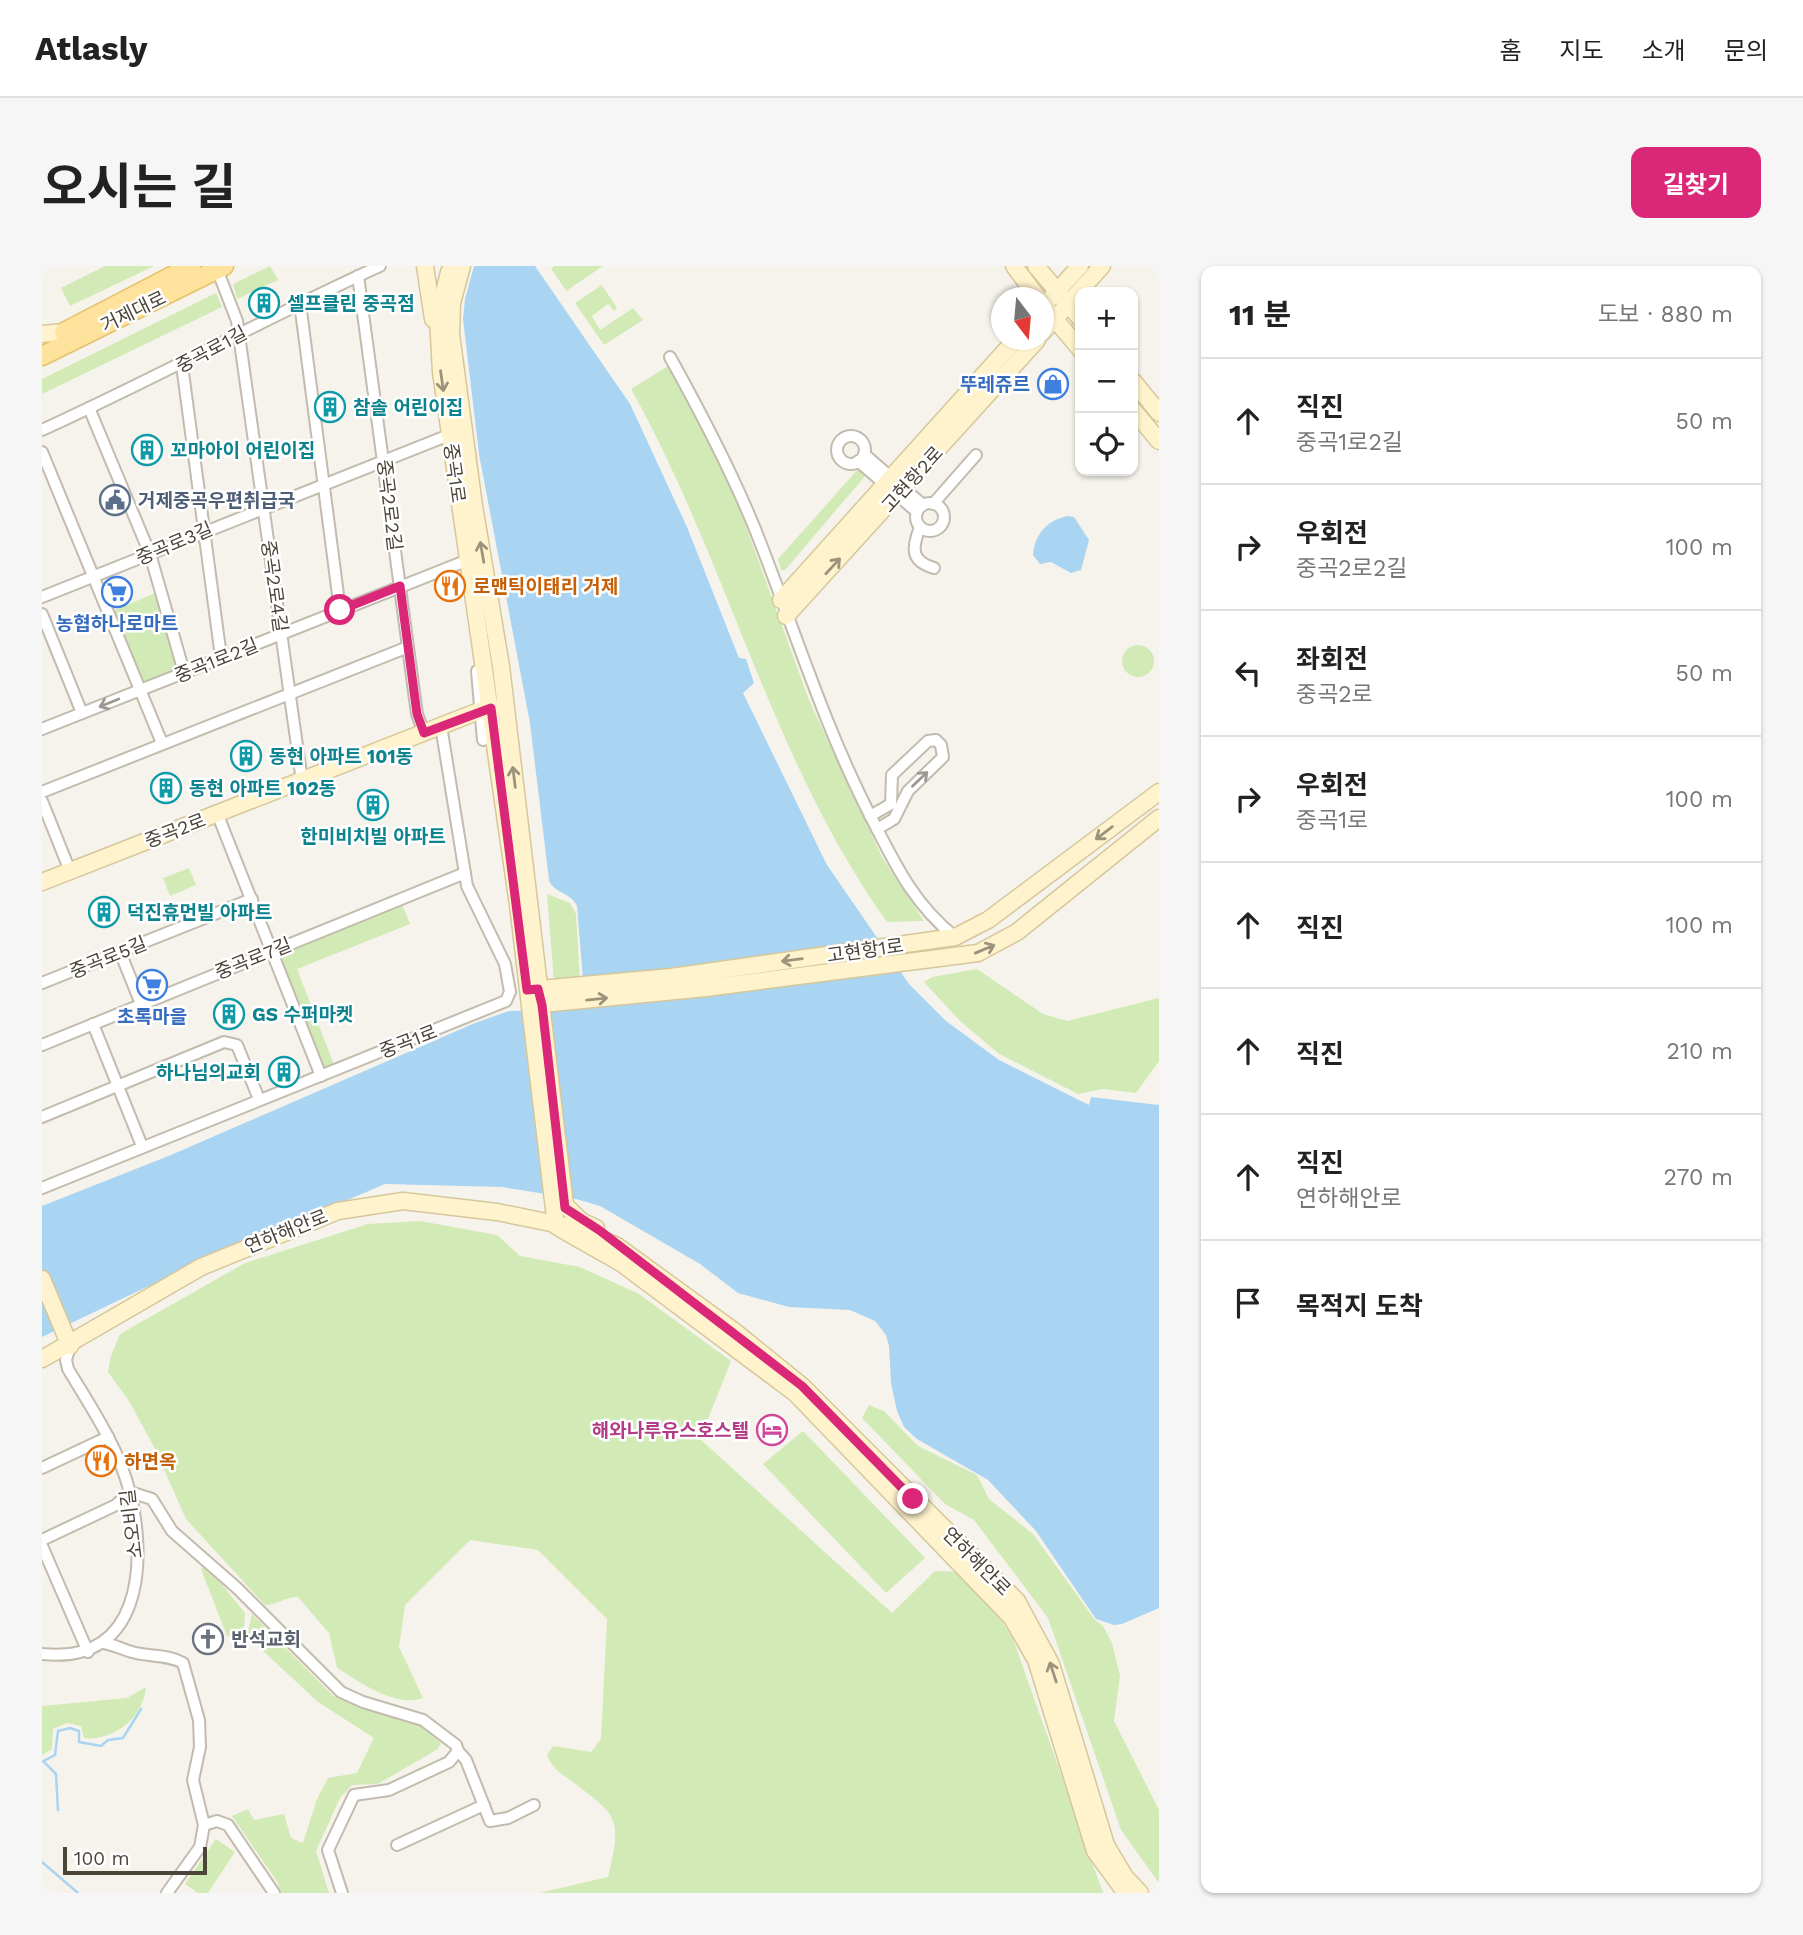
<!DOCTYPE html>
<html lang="ko">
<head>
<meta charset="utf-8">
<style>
	body { margin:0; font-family:"Work Sans","Noto Sans KR",sans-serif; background:#f6f6f6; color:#222 }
	.controls { position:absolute; right:21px; top:21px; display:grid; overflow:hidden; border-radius:14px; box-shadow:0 2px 5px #0004 }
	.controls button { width:63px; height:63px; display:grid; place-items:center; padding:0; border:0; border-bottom:2px solid #e0e0e0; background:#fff; color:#222; font:35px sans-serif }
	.compass { position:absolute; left:949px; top:21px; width:63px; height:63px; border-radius:50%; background:#fff; box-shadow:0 2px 5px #0004; rotate:164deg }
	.scale { position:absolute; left:21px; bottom:18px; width:144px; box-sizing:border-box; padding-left:7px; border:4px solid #4b4439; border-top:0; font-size:19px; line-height:24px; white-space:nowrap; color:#4b4439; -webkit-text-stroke:5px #fff; paint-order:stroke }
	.stop { position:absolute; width:21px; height:21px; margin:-16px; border:5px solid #db2777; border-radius:50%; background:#fff }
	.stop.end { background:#db2777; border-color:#fff; box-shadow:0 2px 7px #0008 }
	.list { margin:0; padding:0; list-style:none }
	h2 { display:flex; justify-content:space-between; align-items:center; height:91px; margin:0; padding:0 28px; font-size:30px }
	h2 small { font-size:23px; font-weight:400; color:#767676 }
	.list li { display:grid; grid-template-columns:46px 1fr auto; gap:21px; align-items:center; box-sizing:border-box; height:126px; padding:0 28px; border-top:2px solid #e0e0e0 }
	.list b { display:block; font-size:26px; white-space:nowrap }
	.list p { margin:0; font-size:23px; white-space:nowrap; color:#767676 }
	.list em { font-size:23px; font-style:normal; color:#767676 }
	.icon { flex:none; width:38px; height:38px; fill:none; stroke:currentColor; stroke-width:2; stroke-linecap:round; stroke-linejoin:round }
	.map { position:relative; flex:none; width:1117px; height:1627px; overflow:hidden; border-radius:14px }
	header { display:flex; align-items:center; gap:42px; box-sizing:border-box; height:98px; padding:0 35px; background:#fff; border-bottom:2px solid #e0e0e0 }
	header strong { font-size:33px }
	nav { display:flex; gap:38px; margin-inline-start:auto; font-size:24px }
	.intro { display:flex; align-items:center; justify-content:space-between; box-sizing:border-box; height:168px; padding:0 42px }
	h1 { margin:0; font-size:49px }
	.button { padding:18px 32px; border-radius:14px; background:#db2777; color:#fff; font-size:24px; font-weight:700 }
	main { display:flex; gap:42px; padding:0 42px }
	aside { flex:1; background:#fff; border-radius:14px; box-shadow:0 2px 5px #0004 }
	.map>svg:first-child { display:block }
</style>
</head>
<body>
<header>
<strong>Atlasly</strong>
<nav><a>홈</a><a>지도</a><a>소개</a><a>문의</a></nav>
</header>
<div class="intro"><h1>오시는 길</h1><a class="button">길찾기</a></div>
<main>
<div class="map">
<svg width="1117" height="1627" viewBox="0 0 1117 1627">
	<rect width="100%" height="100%" fill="#f6f3ec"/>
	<g fill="#d2eab5">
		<path d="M 63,0 L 112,0 L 28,40 L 19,22 Z"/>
		<path d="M 228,0 L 236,14 L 195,33 L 191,18 Z"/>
		<path d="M 513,0 L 561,0 L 524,25 L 509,2 Z"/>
		<path d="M 560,19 L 575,42 L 572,45 L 566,38 L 550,50 L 558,64 L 591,42 L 601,54 L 562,79 L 533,37 Z"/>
		<path d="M 174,27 L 180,41 L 0,128 L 0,113 Z"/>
		<path d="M 626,100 L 670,180 L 698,244 L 767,434 L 840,591 L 882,655 L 845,656 C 729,494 686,296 589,123 Z"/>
		<path d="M 817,202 L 824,209 L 743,304 L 739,304 L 736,293 Z"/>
		<path d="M 118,325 L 142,406 L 97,424 L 66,347 Z"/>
		<circle cx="1096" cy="395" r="16"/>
		<path d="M 147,602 L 154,619 L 128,630 L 121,612 Z"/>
		<path d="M 505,628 L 528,637 L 534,648 L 539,733 L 514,742 Z"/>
		<path d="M 358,633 L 368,658 L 255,703 L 294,804 L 279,810 L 230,684 Z"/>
		<path d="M 935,703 L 1001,748 L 1025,755 L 1117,732 L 1117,795 L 1094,827 L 1061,823 L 1036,828 L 957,788 L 918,755 L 882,716 L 890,711 Z"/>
		<path d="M 378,955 L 455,969 L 478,990 L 538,1001 L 597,1028 L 689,1095 L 658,1173 L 850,1347 L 893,1305 L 917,1306 L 955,1346 L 971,1373 L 1061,1627 L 497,1627 L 566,1611 C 581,1549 575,1550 527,1513 C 516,1506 510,1501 505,1489 L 511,1480 L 549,1486 L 559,1473 L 565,1353 L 496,1284 L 428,1274 L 363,1339 L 357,1381 L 381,1432 C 353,1442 318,1416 295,1402 L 287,1367 L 256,1331 C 242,1331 235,1339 223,1339 L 144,1253 L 111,1179 L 87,1135 L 66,1106 L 69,1090 L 78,1068 L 203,997 L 326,958 Z"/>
		<path d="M 827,1139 L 842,1145 L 876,1180 L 935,1209 L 947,1233 L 991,1268 L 1053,1354 L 1061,1360 L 1070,1377 L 1078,1410 L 1072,1455 L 1117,1544 L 1117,1617 L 1079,1564 L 1006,1352 L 932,1254 L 903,1238 L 820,1152 Z"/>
		<path d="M 761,1165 L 883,1292 L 844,1327 L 721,1198 Z"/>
		<path d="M 164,1299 L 203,1347 L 202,1363 L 196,1373 L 185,1370 L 159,1303 Z"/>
		<path d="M 210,1348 L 291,1430 L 319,1442 L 373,1456 L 399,1477 L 396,1483 L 336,1518 L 310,1519 L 298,1532 L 274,1585 L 287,1627 L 238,1627 L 236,1617 L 190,1550 L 206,1543 L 212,1554 L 242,1548 L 249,1572 L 261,1577 L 275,1533 L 286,1512 L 315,1507 L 332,1472 L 276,1436 L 205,1370 Z"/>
		<path d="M 104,1421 C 102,1451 71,1476 42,1472 L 39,1460 L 25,1457 L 11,1463 L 10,1483 L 0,1489 L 0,1440 L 85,1432 Z"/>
		<path d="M 174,1573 L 193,1586 L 166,1627 L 156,1627 L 143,1618 Z"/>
	</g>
	<g fill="#a9d4f2">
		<path d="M 432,0 L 493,0 L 588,138 L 645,261 L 697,392 L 704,393 L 712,417 L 701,427 L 785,599 L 867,718 L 904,755 L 957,794 L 1047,839 L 1049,831 L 1117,839 L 1117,1342 L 1080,1358 L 1072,1359 L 1054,1353 L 994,1265 L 946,1214 L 875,1173 L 862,1161 L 855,1145 L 849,1117 L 847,1080 L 844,1069 L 833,1055 L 808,1044 L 747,1041 L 696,1027 L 658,998 L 558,940 L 534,933 L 460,921 L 343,918 L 132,1008 L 0,1071 L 0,940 L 129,889 L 433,757 L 467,745 L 528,743 L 534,741 L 542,726 L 535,640 C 529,626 511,627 507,614 L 488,457 L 437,188 L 421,53 L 423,33 Z"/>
		<path d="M 1026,250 L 1032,251 L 1047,274 L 1039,304 L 1029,307 L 1009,296 L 998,298 L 991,289 C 993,268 1005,254 1026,250 Z"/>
	</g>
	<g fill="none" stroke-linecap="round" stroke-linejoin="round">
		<g stroke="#a9d4f2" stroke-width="2.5">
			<path d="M 0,1496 L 13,1489 L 16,1465 L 28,1462 L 37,1465 L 37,1476 L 59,1480 L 66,1474 L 81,1472 L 99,1443"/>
			<path d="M 3,1497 L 14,1508 L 16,1544"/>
			<path d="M 0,1596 L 36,1627"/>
		</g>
		<g stroke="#c2bbae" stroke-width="14">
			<g id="street">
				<path d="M 175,3 L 195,55 L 260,515"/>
				<path d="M 316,10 L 375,448 L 382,467"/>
				<path d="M 258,37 L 298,344"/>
				<path d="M 628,91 C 659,147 689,204 713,263 C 752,361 782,461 831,555 C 854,600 872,638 913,671"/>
				<path d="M 140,99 L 179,391"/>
				<path d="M 47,142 L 108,288 L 142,406"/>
				<path d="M 0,164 C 114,112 224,52 338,0"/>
				<circle cx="809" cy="184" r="14"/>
				<path d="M 0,186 L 120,477"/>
				<path d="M 822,188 L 881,239"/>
				<path d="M 816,195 L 875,246"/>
				<circle cx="888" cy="251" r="14"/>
				<path d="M 891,238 L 934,189"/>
				<path d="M 878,261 C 870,282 868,295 892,302"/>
				<path d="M 0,331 L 412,167"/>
				<path d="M 0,348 L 40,447"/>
				<path d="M 435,405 L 441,474"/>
				<path d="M 0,463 L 426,294"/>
				<path d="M 0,526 L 366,381"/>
				<path d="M 0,535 L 28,605"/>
				<path d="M 175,547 L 279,810"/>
				<path d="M 828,550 L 849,538 L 850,509 L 886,475 L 894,474 L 899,479 L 901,491 L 866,525 L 852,553 L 835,563"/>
				<path d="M 78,686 L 99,738"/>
				<path d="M 0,717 L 210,633"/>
				<path d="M 51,758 L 100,880"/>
				<path d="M 0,779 L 423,607"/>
				<path d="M 0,851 L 182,776 L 195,779 L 217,833"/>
				<path d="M 0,922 L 464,735 L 468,726 L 463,698 L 425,620 L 399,460"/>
				<path d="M 0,1202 L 66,1171"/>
				<path d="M 0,1274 L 74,1239 L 88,1226 L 110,1233 L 130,1265 L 195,1322 L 299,1426 L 321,1436 L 381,1454 L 414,1479 L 416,1485 L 407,1496 L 347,1524 L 312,1529 L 286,1584 L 300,1627"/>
				<path d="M 0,1280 L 46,1386"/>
				<path d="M 62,1377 C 73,1379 79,1383 90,1386 C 107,1391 126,1388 141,1397 L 157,1454 L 158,1481 L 151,1514 L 162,1559 L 175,1555 L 186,1559 L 232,1627"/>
				<path d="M 0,1388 C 98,1399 106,1300 88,1227 C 77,1182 49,1141 26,1103 L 24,1094 L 28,1080"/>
				<path d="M 416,1485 L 424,1494 L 448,1555 L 466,1552 L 492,1539"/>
				<path d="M 355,1579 L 442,1539"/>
				<path d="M 125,1627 L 158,1581 L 162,1559"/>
			</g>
		</g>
		<g stroke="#d6c79b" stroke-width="19">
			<g id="secondary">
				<path d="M 383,0 L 391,53"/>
				<path d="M 420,0 L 410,37 L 409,68 L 432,240 L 459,400 L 523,939 L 539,955 L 554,962"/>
				<path d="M 972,0 L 996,32"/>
				<path d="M 994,0 L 1038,52"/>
				<path d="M 407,6 L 396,52 L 399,106 L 476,639 L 514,960"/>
				<path d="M 1009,32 L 1038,0"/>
				<path d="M 1001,39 L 1038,83"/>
				<path d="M 1001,66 L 1060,0"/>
				<path d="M 0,68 L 22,66"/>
				<path d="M 1091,115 L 1117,147"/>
				<path d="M 1091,144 L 1117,175"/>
				<path d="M 739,334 L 973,74"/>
				<path d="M 744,350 L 995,74"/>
				<path d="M 0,616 L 437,445 L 458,441"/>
				<path d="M 487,724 L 629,711 L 913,671 L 946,654 L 1117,526"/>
				<path d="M 489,739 L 664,722 L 936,687 L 975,666 L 1117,552"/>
				<path d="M 519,963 L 579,997 L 753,1127 L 970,1352 L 994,1394 L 1053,1585 L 1083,1626"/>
				<path d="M 0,1013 L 28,1080"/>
				<path d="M 0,1093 L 159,1001 L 296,945 L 361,935 L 455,946 L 534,962 L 575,980 L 692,1065 L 760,1120 L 975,1335 L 1009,1398 L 1064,1579 L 1083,1611 L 1098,1627"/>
			</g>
		</g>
		<g stroke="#e6c16a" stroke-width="21">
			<g id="primary">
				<path d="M 22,66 L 149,0"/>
				<path d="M 0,90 L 182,0"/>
			</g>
		</g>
		<use href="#street" stroke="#fff" stroke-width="10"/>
		<use href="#secondary" stroke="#fff3cd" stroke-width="16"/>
		<use href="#primary" stroke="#ffe39c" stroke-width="18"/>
	</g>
	<defs><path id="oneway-shaft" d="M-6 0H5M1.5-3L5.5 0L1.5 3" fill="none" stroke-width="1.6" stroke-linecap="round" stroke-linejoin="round" transform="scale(1.75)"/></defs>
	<g stroke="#9c937c">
		<use href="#oneway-shaft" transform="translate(400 115) rotate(82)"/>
		<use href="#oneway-shaft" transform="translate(440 286) rotate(-100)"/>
		<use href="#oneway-shaft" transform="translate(791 300) rotate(-47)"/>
		<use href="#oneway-shaft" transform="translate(472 511) rotate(-97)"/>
		<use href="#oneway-shaft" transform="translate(1062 567) rotate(143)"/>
		<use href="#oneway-shaft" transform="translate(943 683) rotate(-23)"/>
		<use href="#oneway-shaft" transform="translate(750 694) rotate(172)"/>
		<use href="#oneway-shaft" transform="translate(555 733) rotate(-6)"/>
		<use href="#oneway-shaft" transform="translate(1011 1406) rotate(-108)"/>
	</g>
	<g stroke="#9c9892">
		<use href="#oneway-shaft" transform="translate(67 437) rotate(158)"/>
		<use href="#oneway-shaft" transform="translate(878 513) rotate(-44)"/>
	</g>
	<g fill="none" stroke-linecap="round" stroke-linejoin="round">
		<path stroke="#db2777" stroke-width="9" d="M 298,344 L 358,320 L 375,448 L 382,467 L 449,442 L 485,724 L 496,723 L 500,739 L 523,942 L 557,964 L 760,1120 L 871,1233"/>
	</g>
	<defs>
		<g id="building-ring" transform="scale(1.575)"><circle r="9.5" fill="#fff" stroke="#0f9aa8" stroke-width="1.5"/><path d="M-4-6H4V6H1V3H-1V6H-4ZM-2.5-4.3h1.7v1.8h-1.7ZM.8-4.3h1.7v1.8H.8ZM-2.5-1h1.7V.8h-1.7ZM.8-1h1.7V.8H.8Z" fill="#0f9aa8"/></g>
		<g id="shop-ring" transform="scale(1.575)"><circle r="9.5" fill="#fff" stroke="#3f7fe0" stroke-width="1.5"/><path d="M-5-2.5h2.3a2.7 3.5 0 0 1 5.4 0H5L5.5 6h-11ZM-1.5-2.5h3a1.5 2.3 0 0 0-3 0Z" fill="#3f7fe0"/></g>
		<g id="civic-ring" transform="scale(1.575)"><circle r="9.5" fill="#fff" stroke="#5c6f8a" stroke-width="1.5"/><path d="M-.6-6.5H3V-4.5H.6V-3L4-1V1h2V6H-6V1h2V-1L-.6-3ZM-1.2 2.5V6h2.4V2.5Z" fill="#5c6f8a"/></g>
		<g id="restaurant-ring" transform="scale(1.575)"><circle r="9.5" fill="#fff" stroke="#e8710a" stroke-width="1.5"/><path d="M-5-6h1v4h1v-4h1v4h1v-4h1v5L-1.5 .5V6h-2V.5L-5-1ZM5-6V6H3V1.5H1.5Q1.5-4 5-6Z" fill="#e8710a"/></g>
		<g id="supermarket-ring" transform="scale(1.575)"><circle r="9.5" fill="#fff" stroke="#3f7fe0" stroke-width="1.5"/><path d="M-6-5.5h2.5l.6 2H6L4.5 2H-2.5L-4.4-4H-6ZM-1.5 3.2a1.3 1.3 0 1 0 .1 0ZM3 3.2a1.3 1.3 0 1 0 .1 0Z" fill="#3f7fe0"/></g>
		<g id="hotel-ring" transform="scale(1.575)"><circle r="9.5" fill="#fff" stroke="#d1479c" stroke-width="1.5"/><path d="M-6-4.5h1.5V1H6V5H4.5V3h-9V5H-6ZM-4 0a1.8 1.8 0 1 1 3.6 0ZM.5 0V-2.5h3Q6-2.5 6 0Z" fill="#d1479c"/></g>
		<g id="church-ring" transform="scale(1.575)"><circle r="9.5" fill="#fff" stroke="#6b7280" stroke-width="1.5"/><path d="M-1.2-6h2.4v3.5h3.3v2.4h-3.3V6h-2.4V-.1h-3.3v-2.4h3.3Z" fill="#6b7280"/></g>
	</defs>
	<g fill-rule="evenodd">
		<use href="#building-ring" x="222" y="37"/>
		<use href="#shop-ring" x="1011" y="118"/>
		<use href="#building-ring" x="288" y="141"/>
		<use href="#building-ring" x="105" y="184"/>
		<use href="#civic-ring" x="73" y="234"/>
		<use href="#restaurant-ring" x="408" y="320"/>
		<use href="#supermarket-ring" x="75" y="326"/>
		<use href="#building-ring" x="204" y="490"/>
		<use href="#building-ring" x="124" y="522"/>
		<use href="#building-ring" x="331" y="539"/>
		<use href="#building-ring" x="62" y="646"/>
		<use href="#supermarket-ring" x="110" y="719"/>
		<use href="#building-ring" x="187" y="748"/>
		<use href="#building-ring" x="242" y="806"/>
		<use href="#hotel-ring" x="730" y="1164"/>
		<use href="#restaurant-ring" x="59" y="1195"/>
		<use href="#church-ring" x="166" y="1373"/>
	</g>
	<g text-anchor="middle" stroke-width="5" stroke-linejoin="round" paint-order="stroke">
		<g font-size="19" font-weight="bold" fill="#0d838f" stroke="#fff" text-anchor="start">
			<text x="245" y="44">셀프클린 중곡점</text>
			<text x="311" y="148">참솔 어린이집</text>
			<text x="128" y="191">꼬마아이 어린이집</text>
			<text x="227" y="497">동현 아파트 101동</text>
			<text x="147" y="529">동현 아파트 102동</text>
			<text x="331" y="577" text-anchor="middle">한미비치빌 아파트</text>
			<text x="85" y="653">덕진휴먼빌 아파트</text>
			<text x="210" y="755">GS 수퍼마켓</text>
			<text x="219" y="813" text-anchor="end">하나님의교회</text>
		</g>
		<g font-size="19" fill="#4b4439" stroke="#fff">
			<text transform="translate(91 45) rotate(-26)" y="7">거제대로</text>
			<text transform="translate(169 83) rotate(-28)" y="7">중곡로1길</text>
			<text transform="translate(413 207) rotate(82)" y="7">중곡1로</text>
			<text transform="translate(870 213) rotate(-48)" y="7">고현항2로</text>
			<text transform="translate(348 239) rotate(83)" y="7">중곡2로2길</text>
			<text transform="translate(132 277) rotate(-23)" y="7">중곡로3길</text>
			<text transform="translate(233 320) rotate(82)" y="7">중곡2로4길</text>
			<text transform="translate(174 394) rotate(-22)" y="7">중곡1로2길</text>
			<text transform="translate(133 564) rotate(-21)" y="7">중곡2로</text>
			<text transform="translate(823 684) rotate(-8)" y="7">고현항1로</text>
			<text transform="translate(66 691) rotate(-22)" y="7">중곡로5길</text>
			<text transform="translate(211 692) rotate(-22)" y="7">중곡로7길</text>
			<text transform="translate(366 775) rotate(-21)" y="7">중곡1로</text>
			<text transform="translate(244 965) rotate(-22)" y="7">연하해안로</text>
			<text transform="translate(89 1258) rotate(-97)" y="7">소오비길</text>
			<text transform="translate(935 1295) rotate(45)" y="7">연하해안로</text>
		</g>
		<g font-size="19" font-weight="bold" fill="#366cbe" stroke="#fff">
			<text x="988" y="125" text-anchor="end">뚜레쥬르</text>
			<text x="75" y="364">농협하나로마트</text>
			<text x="110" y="757">초록마을</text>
		</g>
		<g font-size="19" font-weight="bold" fill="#4e5e75" stroke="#fff" text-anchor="start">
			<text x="96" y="241">거제중곡우편취급국</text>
		</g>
		<g font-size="19" font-weight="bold" fill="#c56008" stroke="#fff" text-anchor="start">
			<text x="431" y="327">로맨틱이태리 거제</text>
			<text x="82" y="1202">하면옥</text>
		</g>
		<g font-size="19" font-weight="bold" fill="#b23c85" stroke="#fff" text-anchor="end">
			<text x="707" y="1171">해와나루유스호스텔</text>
		</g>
		<g font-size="19" font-weight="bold" fill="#5b616d" stroke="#fff" text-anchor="start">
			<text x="189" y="1380">반석교회</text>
		</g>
	</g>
</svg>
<div class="controls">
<button>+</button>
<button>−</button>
<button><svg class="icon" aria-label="locate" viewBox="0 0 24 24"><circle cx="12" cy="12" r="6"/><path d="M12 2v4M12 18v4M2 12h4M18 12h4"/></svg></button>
</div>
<svg class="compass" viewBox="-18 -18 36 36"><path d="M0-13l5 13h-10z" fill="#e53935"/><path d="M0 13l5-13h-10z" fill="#767676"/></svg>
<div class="scale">100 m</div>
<div class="stop" style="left:298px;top:344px"></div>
<div class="stop end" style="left:871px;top:1233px"></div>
</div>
<aside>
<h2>11 분<small>도보 · 880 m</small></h2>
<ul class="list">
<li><svg class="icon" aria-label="ahead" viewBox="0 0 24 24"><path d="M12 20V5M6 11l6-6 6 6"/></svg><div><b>직진</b><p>중곡1로2길</p></div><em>50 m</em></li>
<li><svg class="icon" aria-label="right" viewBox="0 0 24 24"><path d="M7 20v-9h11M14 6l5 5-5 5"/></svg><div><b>우회전</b><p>중곡2로2길</p></div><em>100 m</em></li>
<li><svg class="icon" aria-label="left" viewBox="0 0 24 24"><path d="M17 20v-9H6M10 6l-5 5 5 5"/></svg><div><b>좌회전</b><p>중곡2로</p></div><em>50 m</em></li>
<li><svg class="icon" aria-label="right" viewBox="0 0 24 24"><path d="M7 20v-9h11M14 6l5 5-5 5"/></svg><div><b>우회전</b><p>중곡1로</p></div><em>100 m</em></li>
<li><svg class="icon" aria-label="ahead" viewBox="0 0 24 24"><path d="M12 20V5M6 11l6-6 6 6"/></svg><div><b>직진</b></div><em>100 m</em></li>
<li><svg class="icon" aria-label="ahead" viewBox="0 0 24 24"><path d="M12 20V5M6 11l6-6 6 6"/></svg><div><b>직진</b></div><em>210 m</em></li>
<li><svg class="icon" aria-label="ahead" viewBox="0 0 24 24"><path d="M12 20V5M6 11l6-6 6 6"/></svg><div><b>직진</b><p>연하해안로</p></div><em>270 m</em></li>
<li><svg class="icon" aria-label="arrive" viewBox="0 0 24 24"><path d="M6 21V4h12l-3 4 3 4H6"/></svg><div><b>목적지 도착</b></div></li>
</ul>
</aside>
</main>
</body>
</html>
